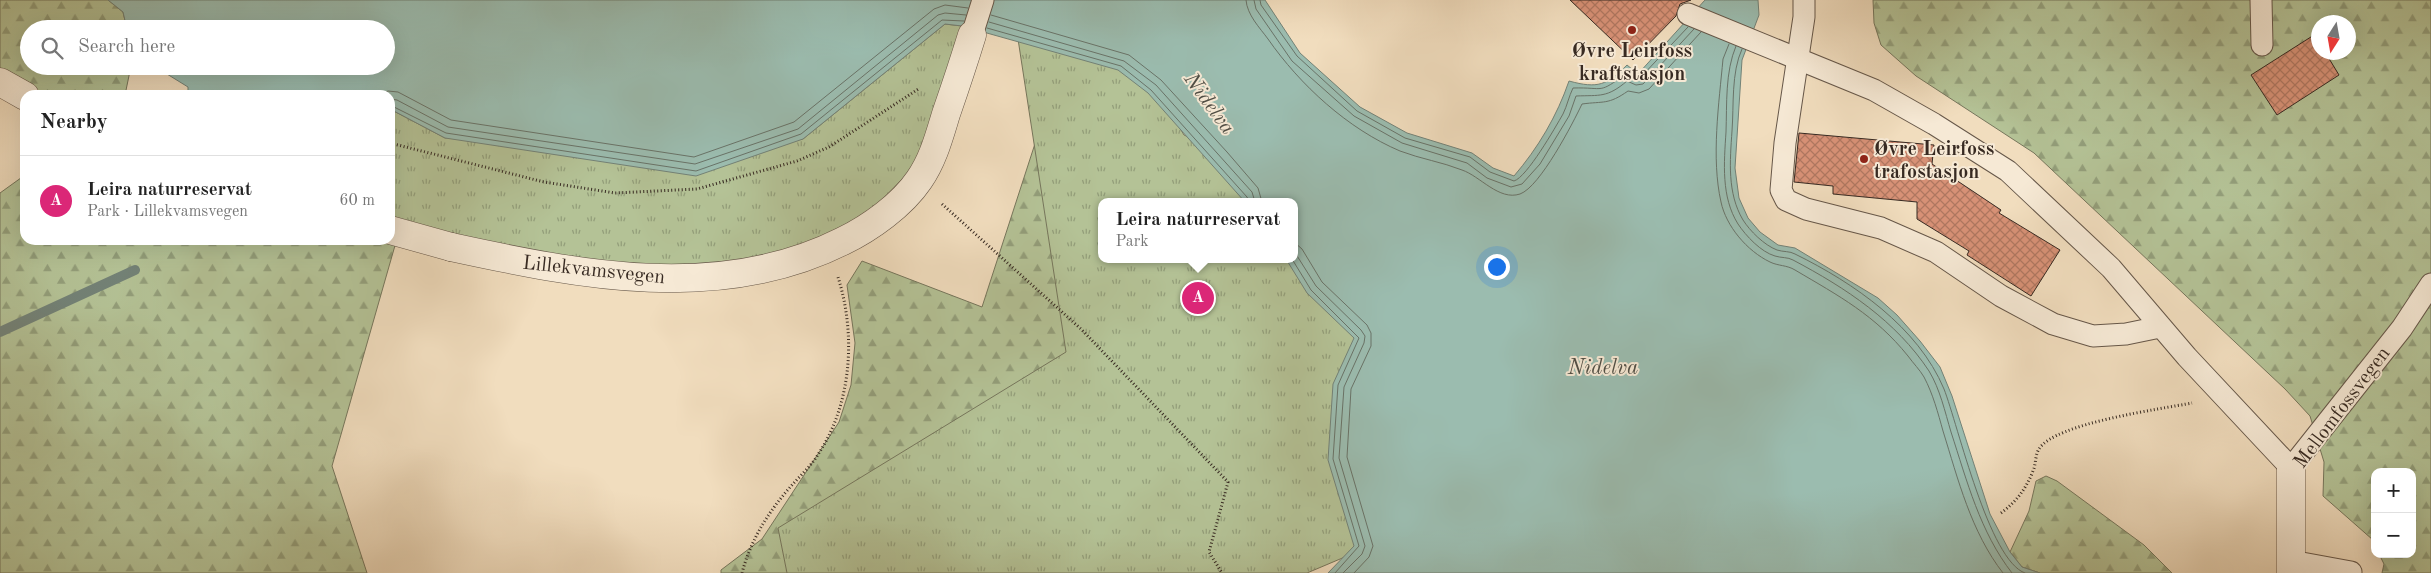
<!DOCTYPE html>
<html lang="en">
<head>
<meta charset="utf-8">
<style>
	body { margin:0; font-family:"Old Standard TT",serif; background:#f6f6f6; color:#222 }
	.controls { position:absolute; right:15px; bottom:15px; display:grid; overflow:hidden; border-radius:10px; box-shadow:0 5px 20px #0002 }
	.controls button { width:45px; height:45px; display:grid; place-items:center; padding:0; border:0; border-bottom:1px solid #e0e0e0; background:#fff; color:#222; font:25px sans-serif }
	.compass { position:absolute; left:2311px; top:15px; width:45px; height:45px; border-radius:50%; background:#fff; box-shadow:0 5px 20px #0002; rotate:191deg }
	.you { position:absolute; left:1496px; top:266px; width:18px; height:18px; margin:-12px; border:4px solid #fff; border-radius:50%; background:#1a73e8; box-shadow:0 0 0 8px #1a73e833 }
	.badge { display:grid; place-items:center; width:32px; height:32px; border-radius:50%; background:#db2777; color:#fff; font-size:16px; font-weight:700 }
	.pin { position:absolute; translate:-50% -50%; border:2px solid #fff; box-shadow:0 1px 5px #0006 }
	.popup { position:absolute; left:1098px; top:198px; width:200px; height:65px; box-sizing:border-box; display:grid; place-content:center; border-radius:10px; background:#fff; filter:drop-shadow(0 1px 4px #0005); font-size:16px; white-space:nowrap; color:#767676 }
	.popup b { font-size:19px; color:#222 }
	.popup::after { content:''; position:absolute; left:50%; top:100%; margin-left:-10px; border:10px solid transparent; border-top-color:#fff }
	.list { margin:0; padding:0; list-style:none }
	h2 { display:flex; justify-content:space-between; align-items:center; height:65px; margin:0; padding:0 20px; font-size:21px }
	h2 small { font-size:16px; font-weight:400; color:#767676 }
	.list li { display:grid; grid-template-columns:32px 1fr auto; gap:15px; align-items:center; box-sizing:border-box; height:90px; padding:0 20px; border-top:1px solid #e0e0e0 }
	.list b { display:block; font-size:19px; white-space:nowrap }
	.list p { margin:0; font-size:16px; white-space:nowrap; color:#767676 }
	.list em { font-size:16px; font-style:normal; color:#767676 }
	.icon { flex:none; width:28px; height:28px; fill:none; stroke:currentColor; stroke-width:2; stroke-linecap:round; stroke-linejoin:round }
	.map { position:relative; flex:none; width:2431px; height:573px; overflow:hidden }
	.search { position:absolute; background:#fff; box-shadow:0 5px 20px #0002; left:20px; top:20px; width:375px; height:55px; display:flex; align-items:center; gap:12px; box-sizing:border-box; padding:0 18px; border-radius:28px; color:#767676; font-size:19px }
	.panel { position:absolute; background:#fff; box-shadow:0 5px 20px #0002; left:20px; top:90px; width:375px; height:155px; border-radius:15px }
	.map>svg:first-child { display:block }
</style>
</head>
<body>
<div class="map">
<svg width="2431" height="573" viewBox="0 0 2431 573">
	<defs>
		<pattern id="forest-firs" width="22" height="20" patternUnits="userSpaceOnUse" patternTransform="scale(1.25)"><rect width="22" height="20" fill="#b4c296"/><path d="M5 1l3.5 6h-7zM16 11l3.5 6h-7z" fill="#939e7a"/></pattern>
		<pattern id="park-tufts" width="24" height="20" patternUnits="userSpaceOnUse" patternTransform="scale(1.25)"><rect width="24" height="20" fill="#b4c296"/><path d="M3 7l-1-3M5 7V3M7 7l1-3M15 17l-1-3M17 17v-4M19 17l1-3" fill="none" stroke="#939e7a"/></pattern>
		<pattern id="building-cross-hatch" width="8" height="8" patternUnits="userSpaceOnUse" patternTransform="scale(1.25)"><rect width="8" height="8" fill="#d79176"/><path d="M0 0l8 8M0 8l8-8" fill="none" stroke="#af7760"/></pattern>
	</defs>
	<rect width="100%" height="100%" fill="#f1ddbe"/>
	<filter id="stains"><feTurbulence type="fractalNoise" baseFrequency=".004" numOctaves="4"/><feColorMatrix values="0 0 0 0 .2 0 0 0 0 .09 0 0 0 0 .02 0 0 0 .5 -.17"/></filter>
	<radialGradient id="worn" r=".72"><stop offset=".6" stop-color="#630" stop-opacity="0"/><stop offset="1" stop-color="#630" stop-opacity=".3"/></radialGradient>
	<g fill="url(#forest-firs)" stroke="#76765c" fill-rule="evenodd">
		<path d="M 0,0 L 108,0 L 123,12 L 127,29 L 29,29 L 29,66 L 131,66 L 125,95 L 43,95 L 0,70 Z"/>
		<path d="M 1873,0 L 2431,0 L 2431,573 L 2382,573 L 2384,564 L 2379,554 L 2412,554 L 2412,472 L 2375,472 L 2375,544 L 2373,540 L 2323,496 L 2324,462 L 2310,416 L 2285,389 L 2034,153 L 1916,76 L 1881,45 L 1874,23 ZM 2318,22 L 2348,22 L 2348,52 L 2318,52 Z"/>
		<path d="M 1043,119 L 1102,202 L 1102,259 L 1270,573 L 721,573 L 721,570 L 762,539 L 839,422 L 851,385 L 855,343 L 847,285 L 862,261 L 982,307 Z"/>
		<path d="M 25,175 L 25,240 L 387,240 L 396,242 L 332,466 L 367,573 L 0,573 L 0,193 Z"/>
		<path d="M 2046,476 L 2057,481 L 2144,545 L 2172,573 L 2040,573 L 2022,567 L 2010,552 L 2029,511 L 2036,481 Z"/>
	</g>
	<g fill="url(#park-tufts)" stroke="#76765c">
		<path d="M 1014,13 L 1154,84 L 1184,135 L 1245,163 L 1276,202 L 1102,202 L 1102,259 L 1294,259 L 1366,320 L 1359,551 L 1307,573 L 787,573 L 778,528 L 1066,352 Z"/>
		<path d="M 945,24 L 962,26 L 927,144 L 911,170 L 873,209 L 828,238 L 792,252 L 686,269 L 556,258 L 390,219 L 390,109 L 445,138 L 803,139 Z"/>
	</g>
	<path fill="#9bbcaf" stroke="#738277" d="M 108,0 L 1265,0 L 1300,53 L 1360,107 L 1407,133 L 1472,153 L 1493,168 L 1514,176 C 1538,148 1557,116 1569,81 C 1598,89 1607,85 1627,65 L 1638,74 L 1705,0 L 1758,0 L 1759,15 L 1742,60 L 1735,168 L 1739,198 L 1748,218 L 1760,232 L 1778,245 L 1795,248 L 1878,298 L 1897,315 L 1920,341 L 1940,367 L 1952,396 L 1990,514 L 2010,552 L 2022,567 L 2040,573 L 1328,573 L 1354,546 L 1328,460 L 1333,384 L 1354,338 L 1307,293 L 1286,259 L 1294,259 L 1294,202 L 1245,202 L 1148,93 L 1118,70 L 962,26 L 945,24 L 803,139 L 696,176 L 445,138 L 390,109 L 390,95 L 188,95 L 188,87 L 154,66 L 386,66 L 386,29 L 127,29 L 123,12 Z"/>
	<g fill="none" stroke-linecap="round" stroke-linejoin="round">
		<g stroke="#697368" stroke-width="1">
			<path d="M 1246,0 C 1247,15 1260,28 1268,39 C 1300,85 1348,129 1400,151 C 1421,159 1442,162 1462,170 C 1480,176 1499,201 1520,194 C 1540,187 1573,123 1582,104 C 1604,101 1608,105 1628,91 L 1639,93 L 1649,89 L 1701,32"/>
			<path d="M 1254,0 L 1256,9 L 1292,61 L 1354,116 L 1402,143 L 1467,163 L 1487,178 L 1511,187 L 1522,184 L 1540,164 L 1569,116 L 1576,96 C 1600,95 1607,98 1627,81 L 1636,85 L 1643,84 L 1694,29"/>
			<path d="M 1260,0 L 1261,5 L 1297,56 L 1357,111 L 1405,138 L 1470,157 L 1490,172 L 1514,181 C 1527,177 1555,128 1563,114 C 1567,106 1569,96 1573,88 C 1606,87 1597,95 1627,73 L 1635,78 L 1640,78 L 1688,27"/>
			<path d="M 991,15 L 1129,55 L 1161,80 L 1227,152 L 1258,188 L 1262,202"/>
			<path d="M 989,22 L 1124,61 L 1156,85 L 1252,192 L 1255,202"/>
			<path d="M 987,28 L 1121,66 L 1151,90 L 1247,197 L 1249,202"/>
			<path d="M 1729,44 L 1723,59 C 1719,103 1711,158 1721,202 C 1726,226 1747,251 1770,262 C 1778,266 1787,265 1795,270 C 1839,296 1875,315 1908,356 C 1913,363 1920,370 1924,377 C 1933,394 1938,413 1943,431 C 1958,479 1971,532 2003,573"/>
			<path d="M 1736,46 C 1725,72 1727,104 1726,132 C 1724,163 1721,197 1738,224 C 1746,236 1761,252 1775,256 C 1781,258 1788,257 1793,260 C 1846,288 1896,321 1929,371 C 1940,389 1945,412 1951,432 C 1967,481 1980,532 2012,573"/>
			<path d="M 1742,49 C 1731,73 1734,105 1732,131 C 1730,161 1727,193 1743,220 C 1750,231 1764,245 1777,250 C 1783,252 1790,251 1795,254 C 1854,283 1918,327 1944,389 C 1958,425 1989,561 2025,573"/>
			<path d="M 379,95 L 388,91 L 398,92 L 451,120 L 694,157 L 794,122 L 934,9 L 945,5 L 968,8"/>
			<path d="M 390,99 L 397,100 L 448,127 L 695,164 L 798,129 L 938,15 L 945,13 L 966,15"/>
			<path d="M 390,105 L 446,133 L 696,171 L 801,134 L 942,20 L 964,21"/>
			<path d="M 1294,242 L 1302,249 L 1322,282 L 1367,325 L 1371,333 L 1371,346 L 1351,389 L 1347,457 L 1373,546 L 1369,557 L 1354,573"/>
			<path d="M 1294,251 L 1316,286 L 1361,330 L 1365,336 L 1364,343 L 1344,387 L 1339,458 L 1365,546 L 1362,554 L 1343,573"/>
			<path d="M 1292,259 L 1311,290 L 1359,338 L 1338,385 L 1333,459 L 1359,546 L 1335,573"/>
		</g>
		<path stroke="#738277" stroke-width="10" d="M 0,332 L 135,270"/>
	</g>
	<g fill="url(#building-cross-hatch)" stroke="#372a22">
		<path d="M 1570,0 L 1691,0 L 1680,4 L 1676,16 L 1633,60 Z"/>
		<path d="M 2314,35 L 2318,43 L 2318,52 L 2325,52 L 2339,75 L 2277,115 L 2251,75 Z"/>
		<path d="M 1799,133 L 1934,145 L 1932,164 L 2001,210 L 1999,213 L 2060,250 L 2031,296 L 1967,255 L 1969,251 L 1917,219 L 1917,202 L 1833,194 L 1833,186 L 1794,182 Z"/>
	</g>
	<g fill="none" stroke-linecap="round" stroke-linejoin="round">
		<g stroke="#665749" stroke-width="23">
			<g id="service">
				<path d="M 1804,0 L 1804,17 L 1785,143 L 1781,190 L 1786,200 L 1806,209 L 1881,228 L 1936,252 L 2001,296 L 2053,324 L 2093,336 L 2126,334 L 2160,327"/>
				<path d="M 2261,0 L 2262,45"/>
				<path d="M 1688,14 L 1874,90 L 1934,124 L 2008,171 L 2111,268 L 2187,357 L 2291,468 L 2402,328 L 2431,284"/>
				<path d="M 972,35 L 983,0"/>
				<path d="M 2291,561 L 2351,572"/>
			</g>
		</g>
		<g stroke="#665749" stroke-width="29">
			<path id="pedestrian" d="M 451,247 C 580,275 720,303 843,241 C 870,228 902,205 919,180 C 933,160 939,137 946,114 C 955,88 964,61 972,35"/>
		</g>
		<g stroke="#665749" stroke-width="29">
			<g id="minor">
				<path d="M 0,82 L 25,96"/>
				<path d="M 390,230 L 451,247"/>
				<path d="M 2291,573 L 2291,468"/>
			</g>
		</g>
		<g stroke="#372a22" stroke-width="3" stroke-dasharray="1 2.5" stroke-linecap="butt">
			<path d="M 390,143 L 544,182 L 615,193 L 697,189 L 797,161 L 829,147 L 920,88"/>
			<path d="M 942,204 L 1081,329 L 1228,482 L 1209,552 L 1222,573"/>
			<path d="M 2001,513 C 2016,502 2026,489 2033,471 C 2036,465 2035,455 2039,449 C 2055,423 2161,409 2192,403"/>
			<path d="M 742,573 C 751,539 769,511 792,485 C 801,475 812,465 819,453 C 852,402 856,334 838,277"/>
		</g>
		<use href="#service" stroke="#f6e9d5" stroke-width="21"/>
		<use href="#pedestrian" stroke="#f6e9d5" stroke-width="28"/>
		<use href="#minor" stroke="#f6e9d5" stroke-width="28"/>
	</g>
	<g fill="#8f2418" stroke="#f6e9d5" stroke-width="2">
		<circle cx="1632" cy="30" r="5"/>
		<circle cx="1864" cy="159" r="5"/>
	</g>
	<g text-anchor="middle" stroke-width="4" stroke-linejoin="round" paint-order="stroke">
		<g font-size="20" font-weight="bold" fill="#372a22" stroke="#f6e9d5">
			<text x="1632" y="57">Øvre Leirfoss<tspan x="1632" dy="23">kraftstasjon</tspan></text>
			<text x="1874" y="155" text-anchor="start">Øvre Leirfoss<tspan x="1874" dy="23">trafostasjon</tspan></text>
		</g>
		<g font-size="20" fill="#372a22" stroke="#f6e9d5">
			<text transform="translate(594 269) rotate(6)" y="7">Lillekvamsvegen</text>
			<text transform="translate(2341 407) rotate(-53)" y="7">Mellomfossvegen</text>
		</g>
		<g font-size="21" font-style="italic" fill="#504e45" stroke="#f6e9d5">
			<text transform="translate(1210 103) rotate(54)" y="7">Nidelva</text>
			<text x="1603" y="374">Nidelva</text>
		</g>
	</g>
	<rect width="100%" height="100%" filter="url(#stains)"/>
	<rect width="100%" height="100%" fill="url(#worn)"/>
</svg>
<div class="controls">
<button>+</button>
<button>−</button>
</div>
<svg class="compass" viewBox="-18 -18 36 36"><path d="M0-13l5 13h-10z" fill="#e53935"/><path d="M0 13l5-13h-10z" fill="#767676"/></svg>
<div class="you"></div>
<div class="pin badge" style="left:1198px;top:298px">A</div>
<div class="popup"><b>Leira naturreservat</b>Park</div>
<div class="search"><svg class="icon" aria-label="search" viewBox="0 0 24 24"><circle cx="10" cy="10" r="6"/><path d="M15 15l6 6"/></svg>Search here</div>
<section class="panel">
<h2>Nearby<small></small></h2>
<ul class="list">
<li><span class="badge">A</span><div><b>Leira naturreservat</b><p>Park · Lillekvamsvegen</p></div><em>60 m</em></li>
</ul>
</section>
</div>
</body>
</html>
